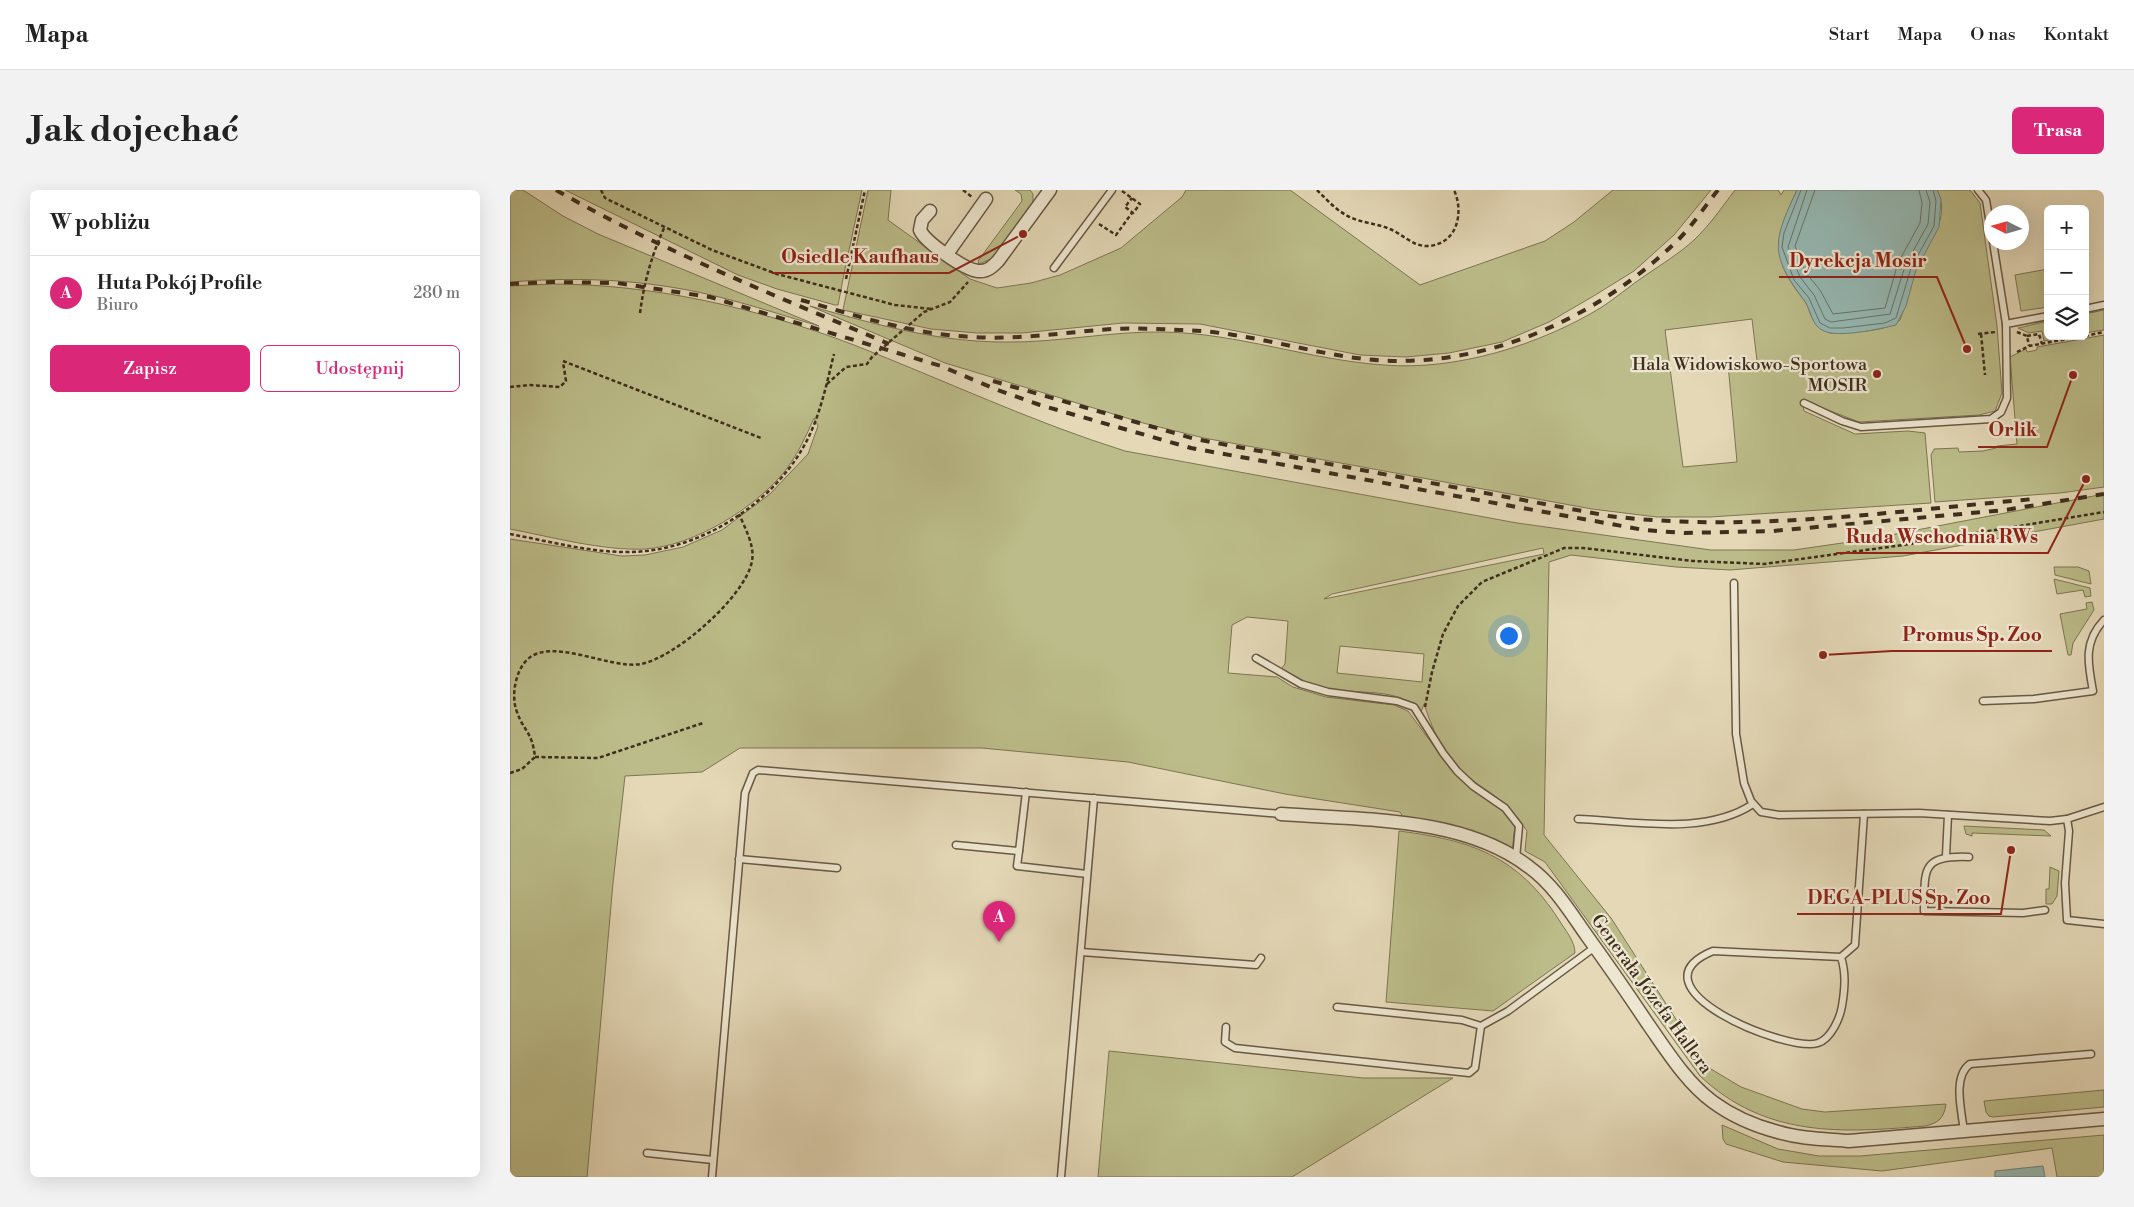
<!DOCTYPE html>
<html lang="pl">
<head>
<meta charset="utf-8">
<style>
	body { margin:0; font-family:"Libre Bodoni",serif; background:#f2f2f2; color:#222 }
	.controls { position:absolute; right:15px; top:15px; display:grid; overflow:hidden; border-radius:8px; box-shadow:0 5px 20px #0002 }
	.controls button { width:45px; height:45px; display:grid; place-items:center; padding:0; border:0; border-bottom:1px solid #e0e0e0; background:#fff; color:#222; font:25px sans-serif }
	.compass { position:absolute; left:1474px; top:15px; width:45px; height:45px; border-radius:50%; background:#fff; box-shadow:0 5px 20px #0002; rotate:275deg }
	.you { position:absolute; left:998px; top:445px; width:18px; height:18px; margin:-12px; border:4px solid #fff; border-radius:50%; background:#1a73e8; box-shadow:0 0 0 8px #1a73e833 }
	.badge { display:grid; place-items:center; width:32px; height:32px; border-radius:50%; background:#db2777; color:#fff; font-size:16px; font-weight:700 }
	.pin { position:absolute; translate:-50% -41px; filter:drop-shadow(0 1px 2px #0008) }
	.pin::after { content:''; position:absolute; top:26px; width:18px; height:15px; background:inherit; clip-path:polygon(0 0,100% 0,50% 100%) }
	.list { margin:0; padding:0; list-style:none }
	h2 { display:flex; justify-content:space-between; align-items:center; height:65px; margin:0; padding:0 20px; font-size:21px }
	h2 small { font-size:16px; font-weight:400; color:#767676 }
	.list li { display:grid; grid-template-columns:32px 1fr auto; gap:15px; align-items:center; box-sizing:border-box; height:75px; padding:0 20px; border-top:1px solid #e0e0e0 }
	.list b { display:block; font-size:19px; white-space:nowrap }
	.list p { margin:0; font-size:16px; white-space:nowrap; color:#767676 }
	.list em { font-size:16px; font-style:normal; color:#767676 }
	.actions { display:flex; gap:10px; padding:15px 20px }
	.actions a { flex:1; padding:11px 0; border:1px solid #db2777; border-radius:8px; text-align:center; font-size:18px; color:#db2777 }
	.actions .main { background:#db2777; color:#fff }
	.icon { flex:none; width:28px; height:28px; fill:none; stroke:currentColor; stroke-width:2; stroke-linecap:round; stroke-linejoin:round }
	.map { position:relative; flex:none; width:1594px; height:987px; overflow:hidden; border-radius:8px }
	header { display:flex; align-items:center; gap:30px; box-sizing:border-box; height:70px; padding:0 25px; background:#fff; border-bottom:1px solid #e0e0e0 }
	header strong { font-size:24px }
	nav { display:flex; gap:28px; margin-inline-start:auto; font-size:18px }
	.intro { display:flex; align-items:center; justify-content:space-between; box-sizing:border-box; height:120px; padding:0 30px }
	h1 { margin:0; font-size:35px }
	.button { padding:12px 22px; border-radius:8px; background:#db2777; color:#fff; font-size:18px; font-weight:700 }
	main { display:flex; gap:30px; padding:0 30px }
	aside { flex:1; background:#fff; border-radius:8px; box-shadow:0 5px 20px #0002 }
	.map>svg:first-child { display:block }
</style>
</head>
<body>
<header>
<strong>Mapa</strong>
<nav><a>Start</a><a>Mapa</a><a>O nas</a><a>Kontakt</a></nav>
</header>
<div class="intro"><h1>Jak dojechać</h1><a class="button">Trasa</a></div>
<main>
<aside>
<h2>W pobliżu<small></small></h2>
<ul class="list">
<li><span class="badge">A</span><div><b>Huta Pokój Profile</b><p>Biuro</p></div><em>280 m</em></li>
</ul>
<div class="actions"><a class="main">Zapisz</a><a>Udostępnij</a></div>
</aside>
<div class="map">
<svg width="1594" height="987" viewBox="0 0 1594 987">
	<rect width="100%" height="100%" fill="#e4d8b7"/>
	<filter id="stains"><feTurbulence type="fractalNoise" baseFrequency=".004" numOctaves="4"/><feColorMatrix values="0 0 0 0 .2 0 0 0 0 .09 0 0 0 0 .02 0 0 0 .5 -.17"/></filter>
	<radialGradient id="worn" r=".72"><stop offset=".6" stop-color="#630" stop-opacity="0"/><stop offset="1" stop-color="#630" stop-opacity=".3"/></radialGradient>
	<g fill="#bbbc89" stroke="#7d7553" fill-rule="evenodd">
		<path d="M 0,0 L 13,0 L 53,26 L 88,44 L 309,136 C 278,127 248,117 217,109 C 146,90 73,86 0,92 Z"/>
		<path d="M 55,0 L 352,0 C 344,38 335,76 328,115 L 325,115 L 267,99 L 228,85 Z"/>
		<path d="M 358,0 L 381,0 L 378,30 L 460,89 L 487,98 L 521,93 L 550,85 L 611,58 L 672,7 L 676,0 L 780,0 L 910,95 L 1035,51 L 1064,32 L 1103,0 L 1201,0 L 1164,45 L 1124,81 L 1082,107 L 1039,132 L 992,152 L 939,163 L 896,167 L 850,165 L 690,134 L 613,133 L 512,143 L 467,143 L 421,139 L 333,120 Z"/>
		<path d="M 505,0 L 520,0 L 523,4 L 523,12 L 483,68 L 469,74 L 468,71 L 512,11 L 511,4 Z"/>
		<path d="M 1225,0 L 1268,0 L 1271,5 L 1274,0 L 1287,0 C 1265,47 1259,67 1294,110 C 1298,115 1299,122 1302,128 C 1305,133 1314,139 1319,143 C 1336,143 1379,142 1390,130 C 1397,113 1399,95 1406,79 C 1417,54 1442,28 1427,0 L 1460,0 L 1470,13 L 1487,136 L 1492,203 L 1485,221 L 1469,225 L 1349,232 L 1292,210 L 1294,221 L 1345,244 L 1398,241 L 1415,243 L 1421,313 L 1200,327 L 1147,327 L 1082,319 L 694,248 L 633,233 L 435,173 L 300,116 C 364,134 427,152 494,152 C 547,153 600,141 653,142 C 728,143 799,170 874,175 C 946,181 1030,155 1092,117 C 1107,107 1121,95 1136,85 C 1152,74 1170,63 1184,50 C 1200,35 1212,17 1225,0 ZM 1242,129 L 1247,171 L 1218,174 L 1227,272 L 1173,277 L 1155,140 Z"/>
		<path d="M 1538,79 L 1538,117 L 1511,121 L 1505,85 Z"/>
		<path d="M 41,94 C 144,94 247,118 344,155 C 434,190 522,232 615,261 L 1007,333 L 1201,360 L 1284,360 L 1360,349 L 1594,304 L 1594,329 L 1393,366 L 1220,380 L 1166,377 L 1061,365 L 1039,372 L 1034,645 L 1101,728 L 1185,859 L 1201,879 L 1231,897 L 1292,919 L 1315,922 L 1436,914 C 1434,928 1429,933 1415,936 C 1332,943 1256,948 1190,886 L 1035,672 L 1015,661 L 1017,641 C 1011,633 1005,624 998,617 C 983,602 963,594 949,578 C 931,560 922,538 914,514 L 911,522 C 890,496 846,505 817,499 C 799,494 786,488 771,479 L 775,474 L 778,431 L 737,427 L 722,435 L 718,483 L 767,487 L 783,497 L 816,507 L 884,515 L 898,521 L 943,582 L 960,598 L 992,620 L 1005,636 L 1002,662 L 894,629 L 890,622 L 775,604 L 618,572 L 472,558 L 230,558 L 192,582 L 115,586 L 103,693 L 77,987 L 0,987 L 0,349 L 112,366 L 135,365 L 173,357 L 212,340 L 260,304 L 298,264 L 308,236 L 304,228 C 296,246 288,264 275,281 C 245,318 184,356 135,359 C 93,361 42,347 0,339 L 0,96 ZM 1033,358 L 1034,364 L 814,409 L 822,404 ZM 830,456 L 914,464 L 912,492 L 827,483 Z"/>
		<path d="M 1594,120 L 1594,140 L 1575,143 L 1575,124 Z"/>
		<path d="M 1538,131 L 1538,146 L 1560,146 L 1534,151 L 1532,141 L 1519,143 L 1508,138 Z"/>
		<path d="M 1594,145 L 1594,297 L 1550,303 L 1425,312 L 1421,265 L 1424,259 L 1448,258 L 1449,262 L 1473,261 L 1486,258 L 1487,256 L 1507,254 L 1500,167 L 1516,159 L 1517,162 L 1527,160 L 1527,157 Z"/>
		<path d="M 1544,377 L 1568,377 L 1579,381 L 1581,394 L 1545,385 Z"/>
		<path d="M 1544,389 L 1580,398 L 1581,406 L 1575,407 L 1573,400 L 1547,404 Z"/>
		<path d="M 1582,412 L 1584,420 L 1563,453 L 1561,465 L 1558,465 L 1550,424 L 1577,419 L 1576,413 Z"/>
		<path d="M 1454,636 L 1534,640 L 1541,646 L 1462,643 L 1462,646 L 1456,644 Z"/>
		<path d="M 889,641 C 961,650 1008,666 1049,730 C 1055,740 1065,751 1065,763 L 983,821 L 876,812 Z"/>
		<path d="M 1540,677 L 1549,681 L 1547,706 L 1542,714 L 1536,714 L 1536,699 L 1539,699 Z"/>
		<path d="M 599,861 L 853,888 L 943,888 L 782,987 L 588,987 Z"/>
		<path d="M 1594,900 L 1594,917 L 1483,927 L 1479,926 L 1476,922 L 1474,911 Z"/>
		<path d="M 1212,935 L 1268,959 L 1309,966 L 1350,966 L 1594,945 L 1594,987 L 1547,987 L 1542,958 L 1372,981 L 1273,972 L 1216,954 L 1213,949 Z"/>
	</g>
	<g fill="#96b9b4" stroke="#738178">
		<path d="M 1287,0 L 1427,0 L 1431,9 L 1429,37 L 1406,80 L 1396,116 L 1386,135 C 1369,139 1329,148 1314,141 C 1301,136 1302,121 1294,110 C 1259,64 1263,51 1287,0 Z"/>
		<path d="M 1533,976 L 1535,987 L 1485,987 L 1485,981 Z"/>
	</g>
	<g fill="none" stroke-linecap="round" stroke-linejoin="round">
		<g stroke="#6a7468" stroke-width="1">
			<path d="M 1291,0 L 1274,43 L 1272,57 L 1284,90 L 1299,108 L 1310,133 L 1320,138 L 1333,138 L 1375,133 L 1386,128 L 1401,78 L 1424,36 L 1426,11 L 1423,0"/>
			<path d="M 1297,0 L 1278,57 L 1290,87 L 1304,105 L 1315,129 L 1321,132 L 1380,124 L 1395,76 L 1418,34 L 1420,12 L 1416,0"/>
			<path d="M 1305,0 L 1285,56 L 1296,83 L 1310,100 L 1323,124 L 1375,118 L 1388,73 L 1410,33 L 1412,13 L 1409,0"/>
		</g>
		<g stroke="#685844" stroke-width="9">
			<g id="lane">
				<path d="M 1468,0 L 1476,10 L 1482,46"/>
				<path d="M 1483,52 L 1496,134"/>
				<path d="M 544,78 L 602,0"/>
				<path d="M 1575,119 L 1594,115"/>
				<path d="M 1294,213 L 1332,231 L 1351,237 L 1481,229 L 1491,222 L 1497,208 L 1496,134 L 1538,126"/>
				<path d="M 1224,393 L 1226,544 L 1234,593 L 1241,611 L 1251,622 L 1269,625 L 1409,623 L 1540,631 L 1557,629 L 1594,617"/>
				<path d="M 746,468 L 791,494 L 818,502 L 887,511 L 904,517 L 933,563 L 947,581 L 963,596 L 995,618 L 1009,636 L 1006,668"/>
				<path d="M 1473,511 L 1524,509 L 1583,501 C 1578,474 1573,452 1594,430"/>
				<path d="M 1068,629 C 1124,631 1195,646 1243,614"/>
				<path d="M 1557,629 L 1559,641 L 1555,693 L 1557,730 L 1594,734"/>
				<path d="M 446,655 L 509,661 L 516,602"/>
				<path d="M 509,661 L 507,676 L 577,684"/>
				<path d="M 1436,666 L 1438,625"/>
				<path d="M 1459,667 C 1410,665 1415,680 1414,721 L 1513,723 L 1535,720"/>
				<path d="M 229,669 L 327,678"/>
				<path d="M 571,762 L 746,775 L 751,768"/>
				<path d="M 1331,767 C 1336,783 1335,798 1332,816 C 1330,828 1321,849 1308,853 C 1277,863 1116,797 1203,761 L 1331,767 L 1345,755 L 1354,624"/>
				<path d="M 827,817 L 952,830 L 971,836"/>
				<path d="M 716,837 L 715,852 L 725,858 L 959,883 L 965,878 L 971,836 L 998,821 L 1085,757"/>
				<path d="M 1454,942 C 1452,922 1442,887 1460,874 L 1581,864"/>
				<path d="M 137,963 L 203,970"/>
				<path d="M 202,987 L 235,603 L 243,583 L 248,580 L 771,624"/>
				<path d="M 551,987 L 584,608"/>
			</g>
		</g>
		<g stroke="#685844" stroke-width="15">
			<g id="street">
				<path d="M 420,21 L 412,30 L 410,40 C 415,52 455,80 468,81 C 477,82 482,77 488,71 L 540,0"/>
				<path d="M 437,64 L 476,9"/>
				<path d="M 771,624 C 850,630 953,626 1019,677 C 1044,695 1060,722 1077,746 C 1098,775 1118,804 1138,834 C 1157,861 1176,892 1203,912 C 1222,926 1245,936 1268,942 C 1291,949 1315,949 1339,951 L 1594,929"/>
			</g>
		</g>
		<g stroke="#3f2e1d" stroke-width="2.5" stroke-dasharray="4 2.5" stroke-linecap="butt">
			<path d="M 91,0 L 95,8 L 202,60 L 267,84 L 385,115 L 422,119"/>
			<path d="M 453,0 L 462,7"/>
			<path d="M 807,0 C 816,9 825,19 836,25 C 849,33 866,33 880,39 C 892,44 904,57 918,56 C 948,54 954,22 944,0"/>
			<path d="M 612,1 L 630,14 L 623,23 L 615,17 L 622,8"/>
			<path d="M 589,34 L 606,45 L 622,23"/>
			<path d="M 336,89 L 355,0"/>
			<path d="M 130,123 C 134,92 142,64 155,36"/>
			<path d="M 1507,142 L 1517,146 L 1519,156"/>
			<path d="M 1468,144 L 1486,142"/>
			<path d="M 1471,144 L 1475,185"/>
			<path d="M 1517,146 L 1529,144 L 1532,154"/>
			<path d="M 1575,146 L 1594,142"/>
			<path d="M 1507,162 L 1519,156 L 1573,146"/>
			<path d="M 53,171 L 251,248"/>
			<path d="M 317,194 L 336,177 L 357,174 L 362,167 L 414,122 L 440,112 L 458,92"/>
			<path d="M 0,197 L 20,195 L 50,197 L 56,191 L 53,172"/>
			<path d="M 0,344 C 43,352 92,366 136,361 C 196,355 260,313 291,261 C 309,232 316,196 324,164"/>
			<path d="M 915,517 L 922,482 L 933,444 L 948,416 L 972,392 L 1054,358 L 1073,358 L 1183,371 L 1254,374 L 1400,354 L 1594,322"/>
			<path d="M 25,567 L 88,568 L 193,533"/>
			<path d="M 0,583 L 12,579 L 25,567 C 22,541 14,542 7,522 C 1,507 5,484 15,472 C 38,444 99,480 131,474 C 165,468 236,406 242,371 C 245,356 235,338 229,324"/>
		</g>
		<use href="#lane" stroke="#ede6d0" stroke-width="6"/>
		<use href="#street" stroke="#ede6d0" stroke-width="12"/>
		<g stroke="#3f2e1d" stroke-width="4" stroke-dasharray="9 9" stroke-linecap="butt">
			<path d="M 46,0 C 152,61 267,106 379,154"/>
			<path d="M 0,94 L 41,92 L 107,93 L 200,107 L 431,176 L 485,199 L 530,215 L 681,258 L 1134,340 L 1174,343 L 1263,341 L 1495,320 L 1594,304"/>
			<path d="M 291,110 C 348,126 405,145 464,147 C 511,150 556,142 602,139 C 625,138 648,139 671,140 C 730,141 788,160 846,168 C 965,184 1084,132 1168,50 C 1183,35 1195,16 1208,0"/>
			<path d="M 483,191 L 685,249 L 1099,326 C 1240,343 1383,321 1524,309"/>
		</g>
	</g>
	<circle fill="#8f2418" stroke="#ede6d0" stroke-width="2" cx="1367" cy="184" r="5"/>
	<g text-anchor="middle" stroke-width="4.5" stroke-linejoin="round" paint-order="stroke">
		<g font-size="18" fill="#3f2e1d" stroke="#ede6d0" text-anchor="end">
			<text x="1357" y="180">Hala Widowiskowo-Sportowa<tspan x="1357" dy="21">MOSIR</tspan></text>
		</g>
		<g font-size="18" fill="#3f2e1d" stroke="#ede6d0">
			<text transform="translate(1142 804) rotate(54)" y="6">Generała Józefa Hallera</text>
		</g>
	</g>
	<path fill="none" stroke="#8f2418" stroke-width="2" d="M513 44L439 83H262M1457 159L1427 87H1269M1563 185L1537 257H1468M1576 289L1538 363H1326M1313 465L1382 461H1542M1501 660L1491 724H1287"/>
	<g fill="#8f2418" stroke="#ede6d0" stroke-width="2">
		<circle cx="513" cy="44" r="5"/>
		<circle cx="1457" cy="159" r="5"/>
		<circle cx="1563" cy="185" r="5"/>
		<circle cx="1576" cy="289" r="5"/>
		<circle cx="1313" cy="465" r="5"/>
		<circle cx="1501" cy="660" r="5"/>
	</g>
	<g font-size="19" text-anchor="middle" font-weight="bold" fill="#8f2418" stroke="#ede6d0" stroke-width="4.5" stroke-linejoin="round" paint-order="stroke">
		<text x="350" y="73">Osiedle Kaufhaus</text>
		<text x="1348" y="77">Dyrekcja Mosir</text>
		<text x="1503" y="246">Orlik</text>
		<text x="1432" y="353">Ruda Wschodnia RWs</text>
		<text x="1462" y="451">Promus Sp. Zoo</text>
		<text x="1389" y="714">DEGA-PLUS Sp. Zoo</text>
	</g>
	<rect width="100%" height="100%" filter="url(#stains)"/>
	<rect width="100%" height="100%" fill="url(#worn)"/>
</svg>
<div class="controls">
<button>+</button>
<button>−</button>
<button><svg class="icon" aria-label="layers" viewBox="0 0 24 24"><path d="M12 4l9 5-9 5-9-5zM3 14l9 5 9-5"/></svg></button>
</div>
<svg class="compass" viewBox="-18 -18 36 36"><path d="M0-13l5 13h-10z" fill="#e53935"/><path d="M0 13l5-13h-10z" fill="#767676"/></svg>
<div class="you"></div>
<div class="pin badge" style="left:489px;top:752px">A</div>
</div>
</main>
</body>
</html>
